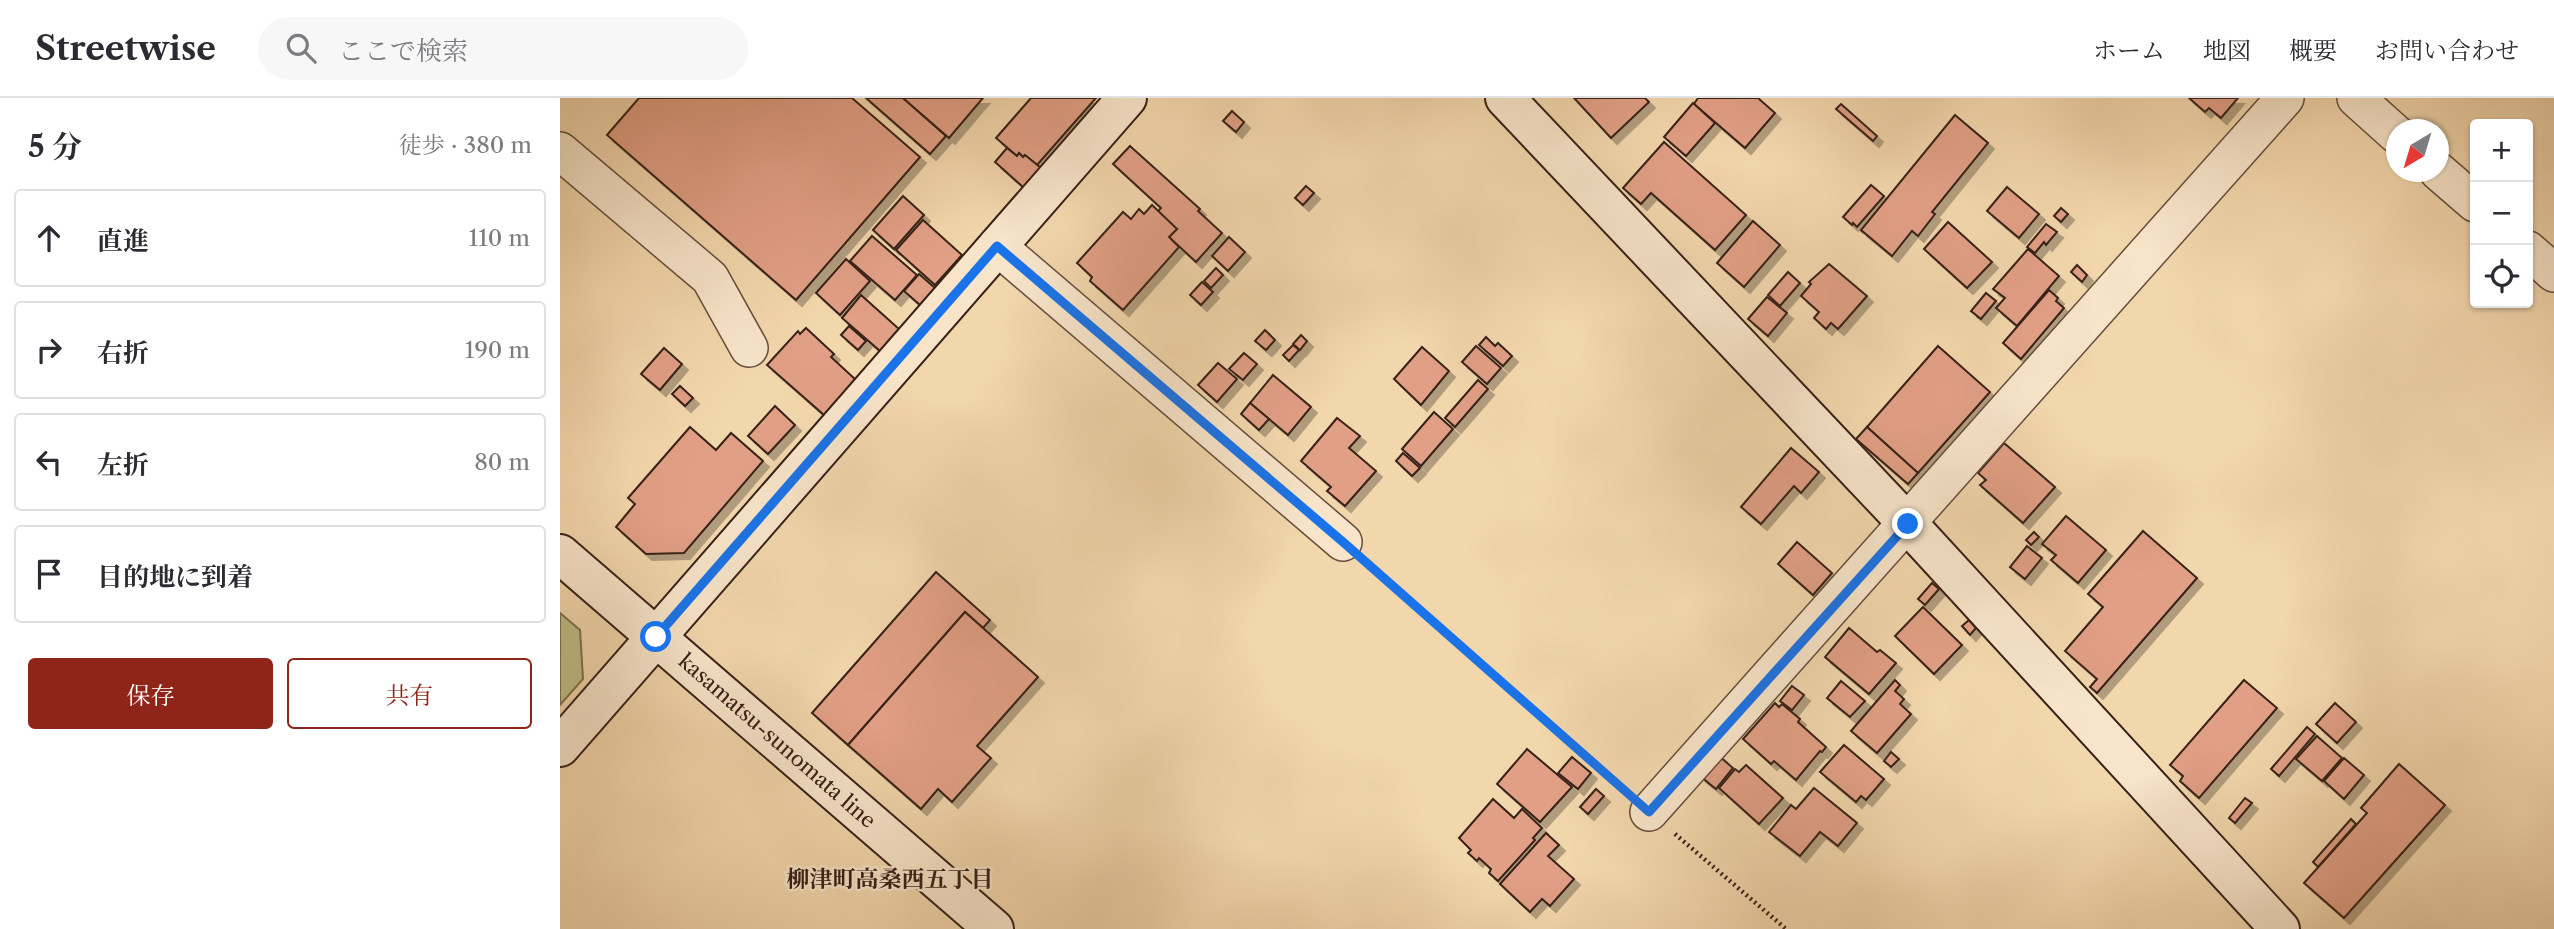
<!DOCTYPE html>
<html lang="ja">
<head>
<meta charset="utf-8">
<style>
	body { margin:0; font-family:"Libre Caslon Text","Noto Serif JP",serif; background:#f7f7f7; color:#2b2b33 }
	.controls { position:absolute; right:21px; top:21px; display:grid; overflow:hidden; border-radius:7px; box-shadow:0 2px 5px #0004 }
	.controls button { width:63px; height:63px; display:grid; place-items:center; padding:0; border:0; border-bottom:2px solid #e1e1e2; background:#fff; color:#2b2b33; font:35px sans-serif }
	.compass { position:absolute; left:1826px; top:21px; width:63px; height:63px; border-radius:50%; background:#fff; box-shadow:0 2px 5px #0004; rotate:218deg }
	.stop { position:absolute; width:21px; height:21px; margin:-16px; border:5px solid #1a73e8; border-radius:50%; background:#fff }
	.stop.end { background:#1a73e8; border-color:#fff; box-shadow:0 2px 7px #0008 }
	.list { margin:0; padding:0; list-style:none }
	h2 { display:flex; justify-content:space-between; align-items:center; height:91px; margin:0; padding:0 28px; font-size:30px }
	h2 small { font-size:23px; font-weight:400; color:#7c7c81 }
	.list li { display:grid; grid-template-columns:46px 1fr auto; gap:21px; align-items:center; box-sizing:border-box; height:98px; margin:0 14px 14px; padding:0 14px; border:2px solid #e1e1e2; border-radius:7px }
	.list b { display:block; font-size:26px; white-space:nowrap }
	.list em { font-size:23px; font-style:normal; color:#7c7c81 }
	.actions { display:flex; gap:14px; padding:21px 28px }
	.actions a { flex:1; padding:16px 0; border:2px solid #8f2418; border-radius:7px; text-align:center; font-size:24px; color:#8f2418 }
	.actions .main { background:#8f2418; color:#fff }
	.icon { flex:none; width:38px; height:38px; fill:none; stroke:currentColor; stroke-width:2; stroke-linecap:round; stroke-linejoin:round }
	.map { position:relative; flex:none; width:1994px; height:831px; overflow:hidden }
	header { display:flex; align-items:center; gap:42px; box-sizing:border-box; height:98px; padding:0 35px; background:#fff; border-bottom:2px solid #e1e1e2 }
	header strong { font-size:33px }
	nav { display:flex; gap:38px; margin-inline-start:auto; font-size:24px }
	.search { width:490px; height:63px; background:#f7f7f7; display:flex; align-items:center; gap:18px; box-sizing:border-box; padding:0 24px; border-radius:38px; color:#7c7c81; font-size:26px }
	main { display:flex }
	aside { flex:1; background:#fff }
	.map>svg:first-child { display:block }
</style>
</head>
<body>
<header>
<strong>Streetwise</strong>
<div class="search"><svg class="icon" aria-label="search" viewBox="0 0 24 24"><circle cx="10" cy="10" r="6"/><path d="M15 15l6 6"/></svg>ここで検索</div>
<nav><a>ホーム</a><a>地図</a><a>概要</a><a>お問い合わせ</a></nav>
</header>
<main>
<aside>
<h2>5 分<small>徒歩 · 380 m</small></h2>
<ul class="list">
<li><svg class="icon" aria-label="ahead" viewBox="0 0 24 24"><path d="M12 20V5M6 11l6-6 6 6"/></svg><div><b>直進</b></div><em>110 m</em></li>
<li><svg class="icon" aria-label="right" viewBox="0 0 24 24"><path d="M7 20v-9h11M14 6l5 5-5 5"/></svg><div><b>右折</b></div><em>190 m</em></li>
<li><svg class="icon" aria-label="left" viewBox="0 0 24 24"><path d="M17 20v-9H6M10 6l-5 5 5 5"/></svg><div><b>左折</b></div><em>80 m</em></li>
<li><svg class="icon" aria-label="arrive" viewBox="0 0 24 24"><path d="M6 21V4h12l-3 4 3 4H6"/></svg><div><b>目的地に到着</b></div></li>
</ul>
<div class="actions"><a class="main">保存</a><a>共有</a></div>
</aside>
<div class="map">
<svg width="1994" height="831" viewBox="0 0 1994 831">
	<defs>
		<filter id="shadow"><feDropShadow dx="6" dy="6" stdDeviation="0" flood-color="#0004"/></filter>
	</defs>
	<rect width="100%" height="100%" fill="#f2d6ac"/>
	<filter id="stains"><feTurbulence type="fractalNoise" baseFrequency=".00286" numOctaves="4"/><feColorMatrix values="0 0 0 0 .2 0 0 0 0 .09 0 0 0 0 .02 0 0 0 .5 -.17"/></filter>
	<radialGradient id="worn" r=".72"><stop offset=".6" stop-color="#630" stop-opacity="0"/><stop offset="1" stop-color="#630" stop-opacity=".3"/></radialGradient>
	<path fill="#c0bc85" stroke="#7c6e4e" stroke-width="2" d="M 0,515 L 20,532 L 23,581 L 0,607 Z"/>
	<g fill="#e19f85" stroke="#372118" stroke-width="2" filter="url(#shadow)">
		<path d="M 79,0 L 292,0 L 360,59 L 236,202 L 47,37 Z"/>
		<path d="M 306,0 L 343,0 L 386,38 L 370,56 Z"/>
		<path d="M 343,0 L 423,0 L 389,40 Z"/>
		<path d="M 471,0 L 536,0 L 477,67 L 465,57 L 463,59 L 459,55 L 457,58 L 436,40 Z"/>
		<path d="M 1014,0 L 1085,0 L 1089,4 L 1051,40 Z"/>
		<path d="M 1138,0 L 1198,0 L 1215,15 L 1185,50 L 1134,6 Z"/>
		<path d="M 1629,0 L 1678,0 L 1661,20 L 1649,10 L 1645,14 Z"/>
		<path d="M 1133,5 L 1155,25 L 1126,58 L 1104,39 Z"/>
		<path d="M 1281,6 L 1317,38 L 1313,43 L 1276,11 Z"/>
		<path d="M 672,13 L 684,24 L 676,34 L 663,23 Z"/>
		<path d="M 1395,17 L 1428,45 L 1372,114 L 1375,116 L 1358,138 L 1352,133 L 1332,158 L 1301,132 Z"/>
		<path d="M 1104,44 L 1186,117 L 1155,152 L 1091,95 L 1081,106 L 1063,90 Z"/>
		<path d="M 570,48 L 640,111 L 638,113 L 662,135 L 636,164 L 609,139 L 617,131 L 597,114 L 601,110 L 553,66 Z"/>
		<path d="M 447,50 L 457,58 L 459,55 L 463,59 L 465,57 L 481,70 L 463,89 L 435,64 Z"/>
		<path d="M 1311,87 L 1324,98 L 1297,129 L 1293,125 L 1292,127 L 1283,119 Z"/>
		<path d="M 746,88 L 754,95 L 743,107 L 735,100 Z"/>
		<path d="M 1447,89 L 1479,116 L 1459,140 L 1427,113 Z"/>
		<path d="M 343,98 L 364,117 L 334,151 L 313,132 Z"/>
		<path d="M 592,107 L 617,131 L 609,139 L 619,149 L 563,212 L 530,183 L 532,179 L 517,165 L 563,114 L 571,121 L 579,111 L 584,116 Z"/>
		<path d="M 1501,110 L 1508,116 L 1501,124 L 1494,118 Z"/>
		<path d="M 363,122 L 402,157 L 375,187 L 336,152 Z"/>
		<path d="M 1193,123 L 1220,147 L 1184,189 L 1157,165 Z"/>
		<path d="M 1388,124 L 1432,164 L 1407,190 L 1364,151 Z"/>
		<path d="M 1486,126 L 1497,134 L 1486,147 L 1484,144 L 1475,155 L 1467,149 Z"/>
		<path d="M 312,138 L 357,177 L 335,202 L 290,163 Z"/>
		<path d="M 669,139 L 685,154 L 668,173 L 652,158 Z"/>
		<path d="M 1468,151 L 1499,178 L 1457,228 L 1436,210 L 1445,200 L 1433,191 Z"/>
		<path d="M 286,161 L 310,183 L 280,217 L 256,195 Z"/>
		<path d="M 1269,166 L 1307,198 L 1278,231 L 1271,225 L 1266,231 L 1254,220 L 1259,214 L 1241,198 L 1251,186 L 1249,184 Z"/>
		<path d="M 1517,167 L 1527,177 L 1522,184 L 1511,174 Z"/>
		<path d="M 656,170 L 663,177 L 651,190 L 644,183 Z"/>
		<path d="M 1228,174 L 1240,185 L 1220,208 L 1208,197 Z"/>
		<path d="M 359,176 L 375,190 L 360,207 L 344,193 Z"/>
		<path d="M 642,184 L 653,194 L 641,207 L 630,197 Z"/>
		<path d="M 1489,192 L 1498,200 L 1496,203 L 1504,210 L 1461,261 L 1443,245 Z"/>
		<path d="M 1426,195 L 1436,203 L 1421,221 L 1411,213 Z"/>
		<path d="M 301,197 L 339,231 L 320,253 L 282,220 Z"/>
		<path d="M 1207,199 L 1227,215 L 1208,238 L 1188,221 Z"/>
		<path d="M 289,228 L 306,243 L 298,252 L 281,237 Z"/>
		<path d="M 246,230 L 274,256 L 271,259 L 296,282 L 264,317 L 207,267 L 238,233 L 240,236 Z"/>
		<path d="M 705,232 L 715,242 L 706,252 L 695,243 Z"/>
		<path d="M 741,237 L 747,243 L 740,252 L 733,246 Z"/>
		<path d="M 926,239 L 935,248 L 938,245 L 952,258 L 943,268 L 919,247 Z"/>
		<path d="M 733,247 L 739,252 L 729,263 L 723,257 Z"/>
		<path d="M 916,248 L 941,270 L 927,286 L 902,264 Z"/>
		<path d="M 1378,248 L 1430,294 L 1358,375 L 1307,329 Z"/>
		<path d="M 862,249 L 889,273 L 861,307 L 834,281 Z"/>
		<path d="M 104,250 L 122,266 L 100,292 L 81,276 Z"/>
		<path d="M 684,255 L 697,266 L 683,282 L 669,271 Z"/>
		<path d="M 658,265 L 677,281 L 657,304 L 638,287 Z"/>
		<path d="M 713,277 L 751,309 L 728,337 L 690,305 Z"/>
		<path d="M 918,282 L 928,291 L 895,329 L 885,320 Z"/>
		<path d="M 120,288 L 133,300 L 125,308 L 112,296 Z"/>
		<path d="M 690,305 L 709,321 L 699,332 L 681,316 Z"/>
		<path d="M 215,308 L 235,327 L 208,356 L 188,338 Z"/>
		<path d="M 874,314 L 893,331 L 861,368 L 842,351 Z"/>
		<path d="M 777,320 L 800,338 L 789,350 L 816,373 L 785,408 L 767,393 L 771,389 L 741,363 Z"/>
		<path d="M 130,329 L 156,352 L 171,335 L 203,363 L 124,455 L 86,456 L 56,429 L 75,406 L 68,400 Z"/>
		<path d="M 1307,329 L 1358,375 L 1348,386 L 1296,341 Z"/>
		<path d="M 1444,345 L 1495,389 L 1463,425 L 1420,387 L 1426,382 L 1418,375 Z"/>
		<path d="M 1231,350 L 1259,374 L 1241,395 L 1234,388 L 1201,426 L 1181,409 Z"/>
		<path d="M 843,355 L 860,370 L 852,378 L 836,363 Z"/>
		<path d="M 1506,418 L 1546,452 L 1518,485 L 1491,462 L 1496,457 L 1482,446 Z"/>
		<path d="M 1583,433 L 1637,480 L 1537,595 L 1530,589 L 1537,581 L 1505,553 L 1543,509 L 1528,496 Z"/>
		<path d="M 1474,434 L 1479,439 L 1471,447 L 1466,442 Z"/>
		<path d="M 1237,444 L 1272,475 L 1253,497 L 1218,466 Z"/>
		<path d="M 1467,448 L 1482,460 L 1465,481 L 1450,469 Z"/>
		<path d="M 376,474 L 430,522 L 423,530 L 405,514 L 288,647 L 252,615 Z"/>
		<path d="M 1372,485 L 1379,491 L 1365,507 L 1358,501 Z"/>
		<path d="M 1363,509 L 1402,547 L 1374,576 L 1335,538 Z"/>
		<path d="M 405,514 L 478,579 L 417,648 L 431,660 L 392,704 L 378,691 L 361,711 L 288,647 Z"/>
		<path d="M 1409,522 L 1416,530 L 1410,537 L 1402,528 Z"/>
		<path d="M 1289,530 L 1317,554 L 1320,552 L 1336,565 L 1309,596 L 1265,559 Z"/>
		<path d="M 1335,582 L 1340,587 L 1335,593 L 1344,601 L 1340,606 L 1351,616 L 1317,655 L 1291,633 Z"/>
		<path d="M 1684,582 L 1717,610 L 1639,700 L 1620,683 L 1623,678 L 1610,667 Z"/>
		<path d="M 1281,583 L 1305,603 L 1290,619 L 1267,600 Z"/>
		<path d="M 1232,588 L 1244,597 L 1232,612 L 1220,603 Z"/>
		<path d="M 1215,605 L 1219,609 L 1222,606 L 1240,621 L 1238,624 L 1266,649 L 1262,654 L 1260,653 L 1236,682 L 1214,663 L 1211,666 L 1183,641 Z"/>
		<path d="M 1775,605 L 1796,624 L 1777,645 L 1756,626 Z"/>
		<path d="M 1747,629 L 1755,636 L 1719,678 L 1711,671 Z"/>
		<path d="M 1757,638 L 1782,660 L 1762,683 L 1736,661 Z"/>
		<path d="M 1284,647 L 1324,681 L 1306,702 L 1301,698 L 1296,704 L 1260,674 Z"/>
		<path d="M 967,651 L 1012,689 L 980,724 L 937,686 Z"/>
		<path d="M 1331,654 L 1339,661 L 1331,669 L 1324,663 Z"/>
		<path d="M 1158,657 L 1173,670 L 1156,691 L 1140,678 Z"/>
		<path d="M 1012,659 L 1031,675 L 1018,691 L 998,675 Z"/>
		<path d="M 1784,660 L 1804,677 L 1784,701 L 1764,683 Z"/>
		<path d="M 1839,666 L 1885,707 L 1784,820 L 1744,785 L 1807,715 L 1801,710 Z"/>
		<path d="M 1186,667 L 1223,700 L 1199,726 L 1159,690 L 1175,671 L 1179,674 Z"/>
		<path d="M 1254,690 L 1297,725 L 1278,748 L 1260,734 L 1240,758 L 1209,734 L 1231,707 L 1236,711 Z"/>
		<path d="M 1036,691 L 1044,698 L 1028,716 L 1020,709 Z"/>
		<path d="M 1685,700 L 1692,705 L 1675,725 L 1669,720 Z"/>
		<path d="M 933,701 L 954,720 L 962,711 L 982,730 L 973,740 L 975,742 L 938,783 L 929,775 L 931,771 L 919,760 L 917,763 L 908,755 L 911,752 L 899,740 Z"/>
		<path d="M 1791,721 L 1796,726 L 1758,769 L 1753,764 Z"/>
		<path d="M 986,735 L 999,747 L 988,758 L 1014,781 L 990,808 L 982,801 L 970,814 L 940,786 Z"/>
	</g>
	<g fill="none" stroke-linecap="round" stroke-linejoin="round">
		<g stroke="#664e3d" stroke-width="40">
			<g id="street">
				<path d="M 1796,0 L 1836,36"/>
				<path d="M 0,53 L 150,180 L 189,250"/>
				<path d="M 1878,73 L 1915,105"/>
				<path d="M 437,148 L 783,444"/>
				<path d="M 1968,152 L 1994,175"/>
				<path d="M 1089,714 L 1725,0"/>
			</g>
		</g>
		<g stroke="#372118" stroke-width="42">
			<g id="secondary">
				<path d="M 945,0 L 1348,426 L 1720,831"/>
				<path d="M 0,456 L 434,831"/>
				<path d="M 0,649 L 567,0"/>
			</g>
		</g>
		<g stroke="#372118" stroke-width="4.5" stroke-dasharray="2 3.5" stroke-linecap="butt">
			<path d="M 807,466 L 1066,694"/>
			<path d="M 1115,736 L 1226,831"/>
		</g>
		<use href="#street" stroke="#f7e4c9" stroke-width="37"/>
		<use href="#secondary" stroke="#f7e4c9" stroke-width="38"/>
	</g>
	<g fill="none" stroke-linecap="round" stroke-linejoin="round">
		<path stroke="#1a73e8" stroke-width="9" d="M 96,539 L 437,148 L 783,444 L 1089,714 L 1348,426"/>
	</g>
	<g text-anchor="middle" stroke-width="5" stroke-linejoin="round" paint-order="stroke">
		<g font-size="21" fill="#372118" stroke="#f7e4c9">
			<text transform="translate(217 643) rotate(41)" y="7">kasamatsu-sunomata line</text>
		</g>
		<g font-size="23" font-weight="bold" fill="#372118" stroke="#f7e4c9">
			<text x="330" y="789">柳津町高桑西五丁目</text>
		</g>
	</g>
	<rect width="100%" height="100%" filter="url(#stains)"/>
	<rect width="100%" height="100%" fill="url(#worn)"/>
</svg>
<div class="controls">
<button>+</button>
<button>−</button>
<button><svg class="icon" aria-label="locate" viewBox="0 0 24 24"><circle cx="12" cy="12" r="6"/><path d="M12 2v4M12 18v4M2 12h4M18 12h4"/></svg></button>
</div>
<svg class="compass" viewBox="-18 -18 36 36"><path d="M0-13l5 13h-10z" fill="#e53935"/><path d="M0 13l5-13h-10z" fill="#7c7c81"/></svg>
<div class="stop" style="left:96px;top:539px"></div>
<div class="stop end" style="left:1348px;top:426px"></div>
</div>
</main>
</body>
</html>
